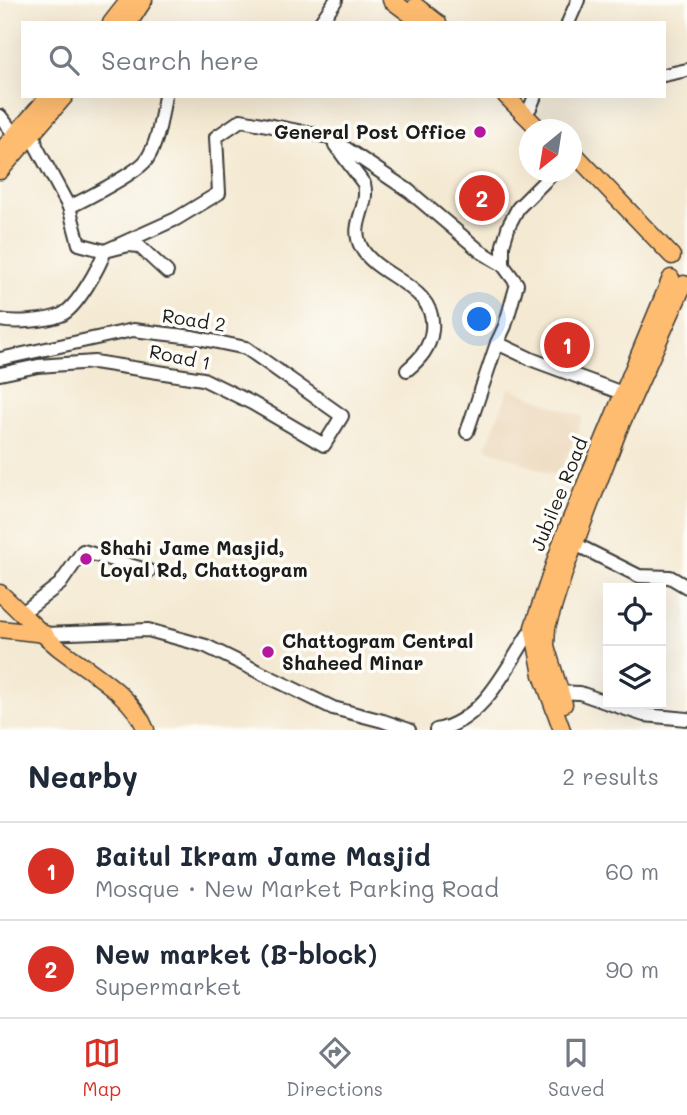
<!DOCTYPE html>
<html lang="en">
<head>
<meta charset="utf-8">
<style>
	body { margin:0; font-family:Mali,sans-serif; background:#f2f2f3; color:#1f2937 }
	.controls { position:absolute; right:21px; bottom:21px; display:grid; overflow:hidden; border-radius:0px; box-shadow:0 7px 28px #0002 }
	.controls button { width:63px; height:63px; display:grid; place-items:center; padding:0; border:0; border-bottom:2px solid #e0e1e3; background:#fff; color:#1f2937; font:35px sans-serif }
	.compass { position:absolute; left:519px; top:119px; width:63px; height:63px; border-radius:50%; background:#fff; box-shadow:0 7px 28px #0002; rotate:210deg }
	.you { position:absolute; left:480px; top:320px; width:24px; height:24px; margin:-18px; border:5px solid #fff; border-radius:50%; background:#1a73e8; box-shadow:0 0 0 10px #1a73e833 }
	.badge { display:grid; place-items:center; width:46px; height:46px; border-radius:50%; background:#d93025; color:#fff; font-size:23px; font-weight:700 }
	.pin { position:absolute; translate:-50% -50%; border:4px solid #fff; box-shadow:0 2px 7px #0006 }
	.list { margin:0; padding:0; list-style:none }
	h2 { display:flex; justify-content:space-between; align-items:center; height:91px; margin:0; padding:0 28px; font-size:30px }
	h2 small { font-size:23px; font-weight:400; color:#747a83 }
	.list li { display:grid; grid-template-columns:46px 1fr auto; gap:21px; align-items:center; box-sizing:border-box; height:98px; padding:0 28px; border-top:2px solid #e0e1e3 }
	.list b { display:block; font-size:26px; white-space:nowrap }
	.list p { margin:0; font-size:23px; white-space:nowrap; color:#747a83 }
	.list em { font-size:23px; font-style:normal; color:#747a83 }
	.icon { flex:none; width:38px; height:38px; fill:none; stroke:currentColor; stroke-width:2; stroke-linecap:round; stroke-linejoin:round }
	.map { position:relative; flex:none; width:687px; height:730px; overflow:hidden }
	.search { position:absolute; background:#fff; box-shadow:0 7px 28px #0002; left:21px; right:21px; top:21px; height:77px; display:flex; align-items:center; gap:18px; box-sizing:border-box; padding:0 24px; border-radius:0px; color:#747a83; font-size:26px }
	.sheet { height:287px; background:#fff }
	nav { display:flex; justify-content:space-around; align-items:center; box-sizing:border-box; height:98px; border-top:2px solid #e0e1e3; background:#fff; font-size:19px; color:#747a83 }
	nav a { display:grid; justify-items:center; gap:4px }
	nav .on { color:#d93025 }
	.map>svg:first-child { display:block }
</style>
</head>
<body>
<div class="map">
<svg width="687" height="730" viewBox="0 0 687 730">
	<rect width="100%" height="100%" fill="#fdfcf7"/>
	<filter id="ink" filterUnits="userSpaceOnUse"><feTurbulence type="fractalNoise" baseFrequency=".0143" numOctaves="2"/><feDisplacementMap in="SourceGraphic" scale="14" xChannelSelector="R" yChannelSelector="G"/><feConvolveMatrix kernelMatrix="1 2 1 2 8 2 1 2 1" color-interpolation-filters="sRGB"/></filter>
	<filter id="wash" filterUnits="userSpaceOnUse"><feTurbulence type="fractalNoise" baseFrequency=".00686" numOctaves="4" result="noise"/><feDisplacementMap in="SourceGraphic" scale="28" xChannelSelector="R" yChannelSelector="G"/><feGaussianBlur stdDeviation="1.57" result="paint"/><feColorMatrix in="noise" values="0 0 0 0 0 0 0 0 0 0 0 0 0 0 0 0 0 1.4 0 .05"/><feComposite in="paint" operator="in"/></filter>
	<g filter="url(#wash)">
		<rect width="100%" height="100%" fill="#f4e9d2"/>
		<path fill="#ecd7ba" d="M 509,388 L 583,417 L 559,477 L 486,448 Z"/>
	</g>
	<g filter="url(#ink)">
		<g fill="none" stroke-linecap="round" stroke-linejoin="round">
			<g stroke="#3c3b37" stroke-width="16">
				<g id="minor">
					<path d="M 320,23 L 336,0"/>
					<path d="M 568,23 L 578,0"/>
					<path d="M 664,75 L 687,70"/>
					<path d="M 530,108 L 535,96"/>
					<path d="M 0,116 L 15,135"/>
					<path d="M 34,133 L 36,146 L 69,207 L 79,244 L 105,251 L 176,219 L 219,193 L 216,137 L 241,120 L 329,137 L 409,191 L 480,251 L 503,265"/>
					<path d="M 335,145 L 364,184 C 370,207 349,224 361,247 C 377,278 437,285 432,330 C 430,348 420,359 407,370"/>
					<path d="M 554,172 L 518,208 L 509,225 L 503,245 L 503,265 L 517,284 L 505,326 L 497,343 L 533,360 L 622,393"/>
					<path d="M 69,207 C 84,200 140,171 147,159 C 159,140 161,117 165,96"/>
					<path d="M 0,320 C 15,323 47,321 61,315 C 77,308 99,267 105,251 L 129,245 L 139,246 L 167,272"/>
					<path d="M 0,359 L 133,330 L 193,337 L 246,348 L 342,416 L 324,445 L 252,403 L 203,379 L 94,362 L 38,366 L 0,374"/>
					<path d="M 467,432 L 497,343"/>
					<path d="M 567,540 L 639,576 L 670,577 L 687,587"/>
					<path d="M 22,613 L 60,584 L 83,551 L 149,571"/>
					<path d="M 45,634 L 148,630 L 206,646 L 333,708 L 383,721 L 409,730"/>
					<path d="M 554,692 L 580,693 L 608,703"/>
					<path d="M 611,704 L 644,715 L 687,719"/>
					<path d="M 436,730 C 485,721 508,664 533,627"/>
				</g>
			</g>
			<g stroke="#3c3b37" stroke-width="19">
				<g id="major">
					<path d="M 391,0 L 422,23"/>
					<path d="M 416,6 L 438,23"/>
					<path d="M 111,23 L 129,0"/>
					<path d="M 129,23 L 144,0"/>
					<path d="M 506,96 L 540,130"/>
					<path d="M 572,151 L 672,256"/>
					<path d="M 0,152 L 49,96"/>
					<path d="M 0,171 L 65,96"/>
					<path d="M 0,593 C 20,611 39,632 60,649 C 90,672 132,694 146,730"/>
					<path d="M 0,629 L 45,634"/>
					<path d="M 564,704 L 546,646 L 547,627 L 566,567 L 619,429 L 684,284"/>
					<path d="M 562,730 L 542,675 L 533,627 L 563,538 L 671,278"/>
				</g>
			</g>
			<use href="#minor" stroke="#fff" stroke-width="12"/>
			<use href="#major" stroke="#febc70" stroke-width="16"/>
		</g>
	</g>
	<g fill="#b5179e" stroke="#fdfcf7" stroke-width="2.5">
		<circle cx="480" cy="132" r="7"/>
		<circle cx="86" cy="559" r="7"/>
		<circle cx="268" cy="652" r="7"/>
	</g>
	<g text-anchor="middle" stroke-width="7" stroke-linejoin="round" paint-order="stroke">
		<g font-size="19" font-weight="bold" fill="#1c1c1c" stroke="#fdfcf7" text-anchor="start">
			<text x="466" y="139" text-anchor="end">General Post Office</text>
			<text x="100" y="555">Shahi Jame Masjid,<tspan x="100" dy="22">Loyal Rd, Chattogram</tspan></text>
			<text x="282" y="648">Chattogram Central<tspan x="282" dy="22">Shaheed Minar</tspan></text>
		</g>
		<g font-size="19" fill="#1c1c1c" stroke="#fdfcf7">
			<text transform="translate(194 320) rotate(9)" y="7">Road 2</text>
			<text transform="translate(180 357) rotate(12)" y="7">Road 1</text>
			<text transform="translate(559 494) rotate(-68)" y="7">Jubilee Road</text>
		</g>
	</g>
</svg>
<div class="controls">
<button><svg class="icon" aria-label="locate" viewBox="0 0 24 24"><circle cx="12" cy="12" r="6"/><path d="M12 2v4M12 18v4M2 12h4M18 12h4"/></svg></button>
<button><svg class="icon" aria-label="layers" viewBox="0 0 24 24"><path d="M12 4l9 5-9 5-9-5zM3 14l9 5 9-5"/></svg></button>
</div>
<svg class="compass" viewBox="-18 -18 36 36"><path d="M0-13l5 13h-10z" fill="#e53935"/><path d="M0 13l5-13h-10z" fill="#747a83"/></svg>
<div class="you"></div>
<div class="pin badge" style="left:567px;top:345px">1</div>
<div class="pin badge" style="left:482px;top:198px">2</div>
<div class="search"><svg class="icon" aria-label="search" viewBox="0 0 24 24"><circle cx="10" cy="10" r="6"/><path d="M15 15l6 6"/></svg>Search here</div>
</div>
<section class="sheet">
<h2>Nearby<small>2 results</small></h2>
<ul class="list">
<li><span class="badge">1</span><div><b>Baitul Ikram Jame Masjid</b><p>Mosque · New Market Parking Road</p></div><em>60 m</em></li>
<li><span class="badge">2</span><div><b>New market (B-block)</b><p>Supermarket</p></div><em>90 m</em></li>
</ul>
</section>
<nav>
<a class="on"><svg class="icon" aria-label="map" viewBox="0 0 24 24"><path d="M3 6l6-2 6 2 6-2v14l-6 2-6-2-6 2zM9 4v14M15 6v14"/></svg>Map</a>
<a><svg class="icon" aria-label="directions" viewBox="0 0 24 24"><path d="M12 3l9 9-9 9-9-9zM9 14v-3h6M13 9l2 2-2 2"/></svg>Directions</a>
<a><svg class="icon" aria-label="saved" viewBox="0 0 24 24"><path d="M7 4h10v16l-5-4-5 4z"/></svg>Saved</a>
</nav>
</body>
</html>
